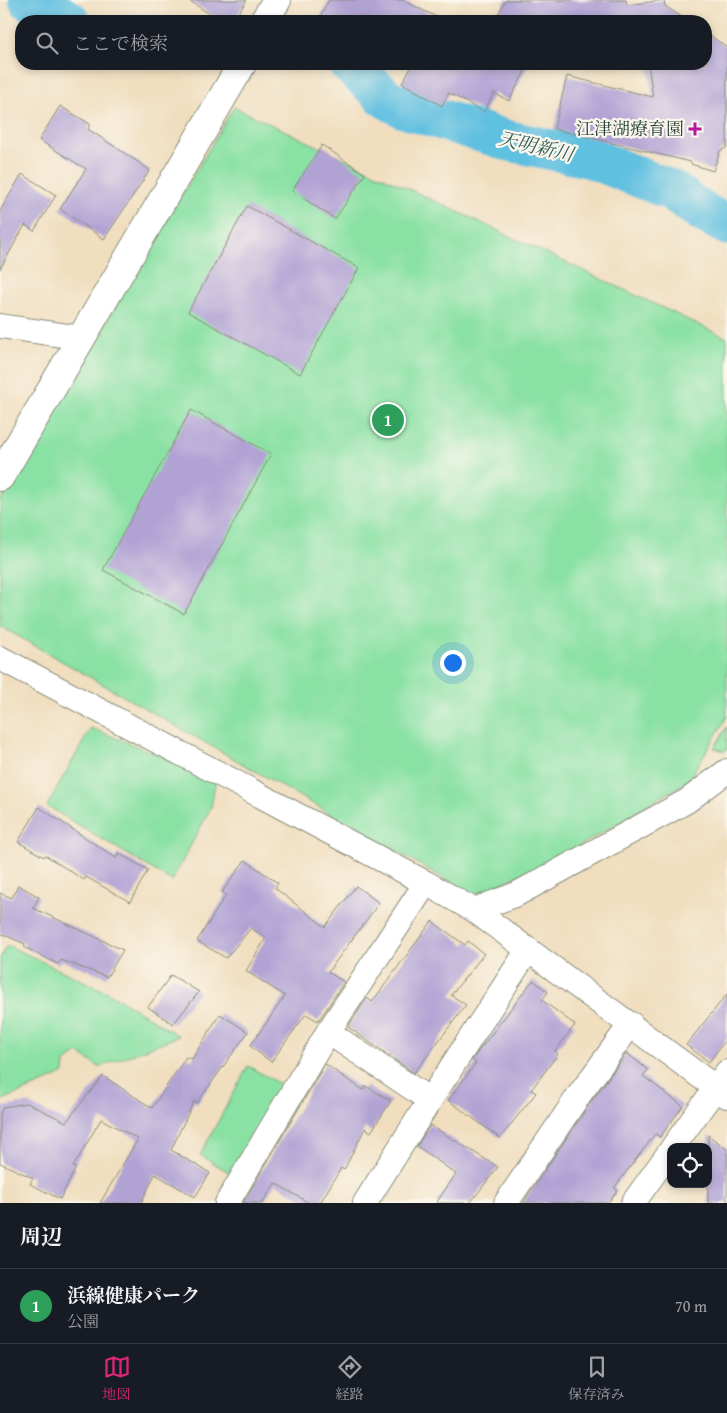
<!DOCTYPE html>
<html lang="ja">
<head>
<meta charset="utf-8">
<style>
	body { margin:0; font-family:"Gentium Book Plus","Noto Serif JP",serif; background:#242831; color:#f1f3f6 }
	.controls { position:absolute; right:15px; bottom:15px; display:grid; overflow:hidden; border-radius:10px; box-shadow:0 2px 8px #0003 }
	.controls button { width:45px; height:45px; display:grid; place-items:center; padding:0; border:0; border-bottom:1px solid #363941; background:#171b24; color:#f1f3f6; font:25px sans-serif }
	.you { position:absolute; left:452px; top:662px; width:18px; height:18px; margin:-12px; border:4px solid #fff; border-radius:50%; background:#1a73e8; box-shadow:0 0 0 8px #1a73e833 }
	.badge { display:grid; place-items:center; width:32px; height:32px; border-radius:50%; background:#db2777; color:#fff; font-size:16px; font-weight:700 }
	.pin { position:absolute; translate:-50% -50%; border:2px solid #fff; box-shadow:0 1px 5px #0006 }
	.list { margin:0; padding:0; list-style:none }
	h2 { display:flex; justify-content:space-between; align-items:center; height:65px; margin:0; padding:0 20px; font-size:21px }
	h2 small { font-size:16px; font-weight:400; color:#9ea1a6 }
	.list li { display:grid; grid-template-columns:32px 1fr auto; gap:15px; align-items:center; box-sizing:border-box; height:75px; padding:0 20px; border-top:1px solid #363941 }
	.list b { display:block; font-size:19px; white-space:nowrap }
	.list p { margin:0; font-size:16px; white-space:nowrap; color:#9ea1a6 }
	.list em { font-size:16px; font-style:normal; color:#9ea1a6 }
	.icon { flex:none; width:28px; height:28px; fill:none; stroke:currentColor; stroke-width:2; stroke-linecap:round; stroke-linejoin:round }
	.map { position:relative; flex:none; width:727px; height:1203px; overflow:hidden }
	.search { position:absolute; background:#171b24; box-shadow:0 2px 8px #0003; left:15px; right:15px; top:15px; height:55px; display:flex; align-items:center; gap:12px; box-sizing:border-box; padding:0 18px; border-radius:20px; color:#9ea1a6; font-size:19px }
	.sheet { height:140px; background:#171b24 }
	nav { display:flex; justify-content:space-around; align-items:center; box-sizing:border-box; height:70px; border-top:1px solid #363941; background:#171b24; font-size:14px; color:#9ea1a6 }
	nav a { display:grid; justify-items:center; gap:2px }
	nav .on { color:#db2777 }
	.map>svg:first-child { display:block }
</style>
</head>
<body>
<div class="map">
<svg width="727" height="1203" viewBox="0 0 727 1203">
	<rect width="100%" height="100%" fill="#fbf7ec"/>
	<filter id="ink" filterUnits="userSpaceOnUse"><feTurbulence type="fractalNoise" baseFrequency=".02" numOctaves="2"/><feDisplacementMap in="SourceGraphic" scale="10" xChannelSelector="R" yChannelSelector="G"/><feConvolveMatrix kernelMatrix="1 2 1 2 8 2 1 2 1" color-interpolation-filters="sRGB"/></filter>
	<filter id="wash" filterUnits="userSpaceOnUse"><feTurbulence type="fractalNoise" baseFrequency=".0096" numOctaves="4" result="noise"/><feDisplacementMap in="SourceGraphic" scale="20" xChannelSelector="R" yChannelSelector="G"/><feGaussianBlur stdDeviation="1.12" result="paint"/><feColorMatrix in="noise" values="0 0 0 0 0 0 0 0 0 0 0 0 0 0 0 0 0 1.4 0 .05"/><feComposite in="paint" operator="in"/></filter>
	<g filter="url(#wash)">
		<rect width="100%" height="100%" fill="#f0debf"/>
		<g fill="#8ae1a4" stroke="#548f6c">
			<path d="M 234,107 L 727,338 L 727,717 L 688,781 L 573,850 L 475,896 L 0,626 L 0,502 Z"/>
			<path d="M 727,727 L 727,750 L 725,751 L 714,748 Z"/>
			<path d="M 91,728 L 216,778 L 211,807 L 172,881 L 47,806 Z"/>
			<path d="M 7,945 L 111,994 L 179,1036 L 99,1067 L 79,1053 L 65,1062 L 64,1073 L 42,1084 L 0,1101 L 0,958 Z"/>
			<path d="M 248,1066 L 289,1089 L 235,1176 L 200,1155 Z"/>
		</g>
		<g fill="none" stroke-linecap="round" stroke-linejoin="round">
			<g stroke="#61c0e0" stroke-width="41">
				<path d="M 29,0 L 70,21"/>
				<path d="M 349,64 L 386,98 L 404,108 L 509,141 L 591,158 L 673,191 L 701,211 L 727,225"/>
			</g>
		</g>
		<g id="blocks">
			<g fill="#b1a2d4">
				<path d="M 188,0 L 247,0 L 233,21 L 221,21 Z"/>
				<path d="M 329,0 L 402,0 L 445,21 L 318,21 Z"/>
				<path d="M 506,0 L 626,0 L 627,5 L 664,0 L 665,6 L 688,21 L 494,21 Z"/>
				<path d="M 706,33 L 727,47 L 727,147 L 720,151 L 713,171 L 691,164 L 691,162 L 554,129 L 567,76 L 653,97 L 648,64 L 706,64 Z"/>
				<path d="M 413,64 L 529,64 L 509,101 L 494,93 L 484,112 L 449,93 L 442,106 L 402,83 Z"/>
				<path d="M 60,106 L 90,124 L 88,129 L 150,170 L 104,239 L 60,209 L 86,169 L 39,140 Z"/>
				<path d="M 322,145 L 365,174 L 335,219 L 292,191 Z"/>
				<path d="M 22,174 L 56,195 L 34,231 L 25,225 L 0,269 L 0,211 Z"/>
				<path d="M 247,206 L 359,268 L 300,374 L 188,312 Z"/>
				<path d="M 191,410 L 271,454 L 184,614 L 103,570 Z"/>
				<path d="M 39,807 L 116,858 L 118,853 L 148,870 L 130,902 L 86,877 L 84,880 L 45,855 L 44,857 L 18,842 Z"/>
				<path d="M 245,860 L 278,883 L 275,888 L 325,927 L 356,886 L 379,903 L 328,972 L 344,982 L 325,1011 L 318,1021 L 306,1014 L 271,1062 L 250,1046 L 285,996 L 246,971 L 266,938 L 251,928 L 226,958 L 197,941 L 226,895 L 222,892 Z"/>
				<path d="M 18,885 L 39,897 L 33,908 L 123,950 L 107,977 L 61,960 L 58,964 L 24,947 L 25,944 L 0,933 L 0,893 L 12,898 Z"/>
				<path d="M 432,921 L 465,945 L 468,941 L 484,954 L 451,995 L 466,1005 L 414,1073 L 348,1027 L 367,998 L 372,1002 Z"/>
				<path d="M 171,975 L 199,992 L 173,1024 L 148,1007 Z"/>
				<path d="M 533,980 L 548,992 L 542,1000 L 575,1025 L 555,1051 L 558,1054 L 531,1090 L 536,1093 L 500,1138 L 448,1100 L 476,1063 L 472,1060 L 474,1057 Z"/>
				<path d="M 727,994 L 727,1038 L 709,1062 L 686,1045 Z"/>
				<path d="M 220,1014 L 248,1032 L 197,1103 L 194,1101 L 171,1150 L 210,1173 L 195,1197 L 155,1174 L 141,1203 L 100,1203 L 138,1139 L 101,1119 L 73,1167 L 76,1168 L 60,1199 L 30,1184 L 33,1178 L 0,1163 L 0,1114 L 3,1107 L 27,1103 L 66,1122 L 103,1076 L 152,1108 L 186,1057 L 192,1059 Z"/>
				<path d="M 627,1053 L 648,1070 L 643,1076 L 683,1106 L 660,1137 L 655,1134 L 614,1188 L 618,1190 L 608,1203 L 523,1203 L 590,1103 Z"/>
				<path d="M 325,1064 L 363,1090 L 366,1086 L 391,1101 L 371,1132 L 365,1128 L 344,1170 L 341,1168 L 320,1203 L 309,1203 L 275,1183 L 263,1203 L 243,1203 Z"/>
				<path d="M 430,1125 L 498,1167 L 470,1203 L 436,1203 L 456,1174 L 417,1146 Z"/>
				<path d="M 708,1135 L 727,1149 L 727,1203 L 708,1203 Z"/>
			</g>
		</g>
	</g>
	<g filter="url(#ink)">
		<use href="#blocks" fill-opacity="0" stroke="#888e7a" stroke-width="1"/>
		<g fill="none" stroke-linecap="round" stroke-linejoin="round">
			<g stroke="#888e7a" stroke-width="26">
				<g id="minor">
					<path d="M 0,326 L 82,338"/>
					<path d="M 0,658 L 426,883 L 474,910 L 517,894 L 687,801 L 727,771"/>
					<path d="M 474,910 L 727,1096"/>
					<path d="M 328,1032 L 430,1100"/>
					<path d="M 673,1147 L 727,1072"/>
					<path d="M 227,1203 L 328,1032 L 426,883"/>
					<path d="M 365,1203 L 430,1100 L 528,950"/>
					<path d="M 506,1203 L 579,1095 L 631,1024"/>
					<path d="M 633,1203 L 671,1150"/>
				</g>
			</g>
			<g stroke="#888e7a" stroke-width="30">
				<g id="tertiary">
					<path d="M 264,21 L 277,0"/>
					<path d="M 0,477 L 242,64"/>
				</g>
			</g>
			<use href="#minor" stroke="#fff" stroke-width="24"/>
			<use href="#tertiary" stroke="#fff" stroke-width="28"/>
		</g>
	</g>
	<path fill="#b5179e" stroke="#fbf7ec" stroke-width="2" d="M692.5 121.5h5v5h5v5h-5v5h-5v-5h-5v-5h5z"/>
	<g text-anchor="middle" stroke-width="4.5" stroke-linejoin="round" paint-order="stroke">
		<g font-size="18" fill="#1f3d34" stroke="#fbf7ec" text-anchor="end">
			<text x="684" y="135">江津湖療育園</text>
		</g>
		<g font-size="19" font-style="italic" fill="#305e5f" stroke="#fbf7ec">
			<text transform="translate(536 146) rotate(13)" y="7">天明新川</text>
		</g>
	</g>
</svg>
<div class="controls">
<button><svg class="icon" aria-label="locate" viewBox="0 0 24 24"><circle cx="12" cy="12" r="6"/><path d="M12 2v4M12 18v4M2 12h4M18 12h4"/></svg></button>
</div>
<div class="you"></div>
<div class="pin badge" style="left:388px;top:420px;background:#2e9e5b">1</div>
<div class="search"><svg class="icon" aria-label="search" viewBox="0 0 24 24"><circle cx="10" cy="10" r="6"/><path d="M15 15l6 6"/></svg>ここで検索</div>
</div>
<section class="sheet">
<h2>周辺<small></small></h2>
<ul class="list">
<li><span class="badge" style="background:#2e9e5b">1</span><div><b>浜線健康パーク</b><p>公園</p></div><em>70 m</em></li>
</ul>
</section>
<nav>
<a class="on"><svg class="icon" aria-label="map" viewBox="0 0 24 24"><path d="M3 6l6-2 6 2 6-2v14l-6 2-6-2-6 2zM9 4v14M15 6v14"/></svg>地図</a>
<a><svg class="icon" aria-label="directions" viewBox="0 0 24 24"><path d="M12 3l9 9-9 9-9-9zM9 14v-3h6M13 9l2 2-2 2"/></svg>経路</a>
<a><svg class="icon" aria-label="saved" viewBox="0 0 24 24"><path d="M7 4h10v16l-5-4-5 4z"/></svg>保存済み</a>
</nav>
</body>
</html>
